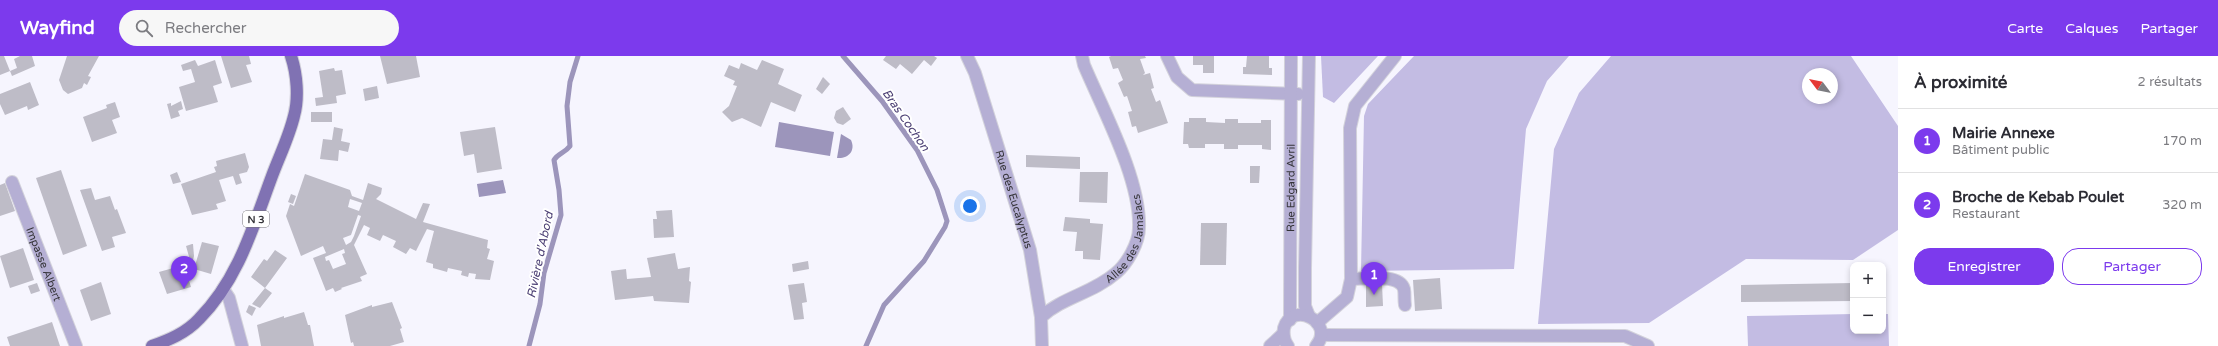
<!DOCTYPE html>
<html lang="fr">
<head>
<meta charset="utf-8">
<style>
	body { margin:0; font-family:"Varela Round",sans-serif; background:#f7f7f7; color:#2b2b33 }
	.controls { position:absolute; right:12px; bottom:12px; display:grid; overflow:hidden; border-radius:8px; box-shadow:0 2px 6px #0003 }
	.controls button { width:36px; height:36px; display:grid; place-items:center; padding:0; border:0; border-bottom:1px solid #e1e1e2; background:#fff; color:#2b2b33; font:20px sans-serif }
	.compass { position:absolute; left:1802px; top:12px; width:36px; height:36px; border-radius:50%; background:#fff; box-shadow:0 2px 6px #0003; rotate:302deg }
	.you { position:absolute; left:970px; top:150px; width:14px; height:14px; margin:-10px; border:3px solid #fff; border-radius:50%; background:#1a73e8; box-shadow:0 0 0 6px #1a73e833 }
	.badge { display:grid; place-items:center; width:26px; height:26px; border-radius:50%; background:#7c3aed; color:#fff; font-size:13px; font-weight:700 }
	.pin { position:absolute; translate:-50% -33px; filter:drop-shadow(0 1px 2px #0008) }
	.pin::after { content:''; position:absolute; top:21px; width:14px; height:12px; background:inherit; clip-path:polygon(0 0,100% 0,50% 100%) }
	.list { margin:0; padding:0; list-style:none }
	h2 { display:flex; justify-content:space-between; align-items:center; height:52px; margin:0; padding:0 16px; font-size:17px }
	h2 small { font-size:13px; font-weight:400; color:#7c7c81 }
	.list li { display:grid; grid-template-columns:26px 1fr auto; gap:12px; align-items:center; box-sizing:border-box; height:64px; padding:0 16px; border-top:1px solid #e1e1e2 }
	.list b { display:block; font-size:15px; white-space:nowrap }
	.list p { margin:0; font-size:13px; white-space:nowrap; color:#7c7c81 }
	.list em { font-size:13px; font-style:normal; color:#7c7c81 }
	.actions { display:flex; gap:8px; padding:12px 16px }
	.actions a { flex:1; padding:9px 0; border:1px solid #7c3aed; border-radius:16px; text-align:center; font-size:14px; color:#7c3aed }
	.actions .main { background:#7c3aed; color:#fff }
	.icon { flex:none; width:22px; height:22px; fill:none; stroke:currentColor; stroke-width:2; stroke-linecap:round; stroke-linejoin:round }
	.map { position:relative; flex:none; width:1898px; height:290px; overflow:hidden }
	header { display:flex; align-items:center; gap:24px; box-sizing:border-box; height:56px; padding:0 20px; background:#7c3aed; color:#fff }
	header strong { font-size:19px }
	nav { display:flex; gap:22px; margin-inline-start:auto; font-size:14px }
	.search { width:280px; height:36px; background:#f7f7f7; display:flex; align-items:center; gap:10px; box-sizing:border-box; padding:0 14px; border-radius:22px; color:#7c7c81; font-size:15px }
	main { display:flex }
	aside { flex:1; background:#fff }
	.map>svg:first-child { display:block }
</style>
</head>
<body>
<header>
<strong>Wayfind</strong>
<div class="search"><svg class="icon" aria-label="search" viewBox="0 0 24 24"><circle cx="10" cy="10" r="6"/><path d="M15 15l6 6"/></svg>Rechercher</div>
<nav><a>Carte</a><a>Calques</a><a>Partager</a></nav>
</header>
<main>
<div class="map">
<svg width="1898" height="290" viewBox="0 0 1898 290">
	<rect width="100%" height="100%" fill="#f6f5fe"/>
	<g fill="#c3bce3" fill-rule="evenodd">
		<path d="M 1321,0 L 1378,0 L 1334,47 L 1323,41 Z"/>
		<path d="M 1414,0 L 1569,0 L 1547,25 L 1526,73 L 1514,213 L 1361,215 L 1364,60 L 1368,48 Z"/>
		<path d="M 1611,0 L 1851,0 L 1898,70 L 1898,174 L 1853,204 L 1746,203 L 1649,267 L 1538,268 L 1554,93 L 1579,37 ZM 1808,18 L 1832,18 L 1832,42 L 1808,42 Z"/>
		<path d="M 1853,258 L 1853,275 L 1883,275 L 1883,258 L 1888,258 L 1889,290 L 1748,290 L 1747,260 Z"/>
	</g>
	<g fill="#9c95bb">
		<path d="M 779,66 L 834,76 L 830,100 L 775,91 Z"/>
		<path d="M 841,78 L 851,84 C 856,95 848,103 837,102 Z"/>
		<path d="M 503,124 L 506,137 L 479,141 L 477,128 Z"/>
	</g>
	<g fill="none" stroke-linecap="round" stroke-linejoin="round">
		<g stroke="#9c95bb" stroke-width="5">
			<path d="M 843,0 L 882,45 L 917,94 L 937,134 L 947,165 L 945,171 L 924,205 L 884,249 L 866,290"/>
			<path d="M 529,290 L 540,248 L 544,217 L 561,159 L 559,134 L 554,104 C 558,97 565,97 570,90 L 567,50 L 570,26 L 578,0"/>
		</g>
	</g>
	<g fill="#bebcc7" fill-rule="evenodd">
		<path d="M 0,0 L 4,0 L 10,15 L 0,19 Z"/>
		<path d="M 20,0 L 32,0 L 35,10 L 12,20 L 10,15 L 17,12 L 14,3 Z"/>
		<path d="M 67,0 L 99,0 L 88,20 L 91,21 L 87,29 L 84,27 L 82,32 L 68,38 L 63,34 L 59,24 Z"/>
		<path d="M 221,0 L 249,0 L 251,8 L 246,9 L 252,26 L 231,32 Z"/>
		<path d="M 380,0 L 416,0 L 420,21 L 387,28 Z"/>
		<path d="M 886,0 L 934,0 L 937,2 L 931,10 L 924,4 L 912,18 L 900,8 L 896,13 L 883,4 Z"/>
		<path d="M 1111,0 L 1145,0 L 1146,2 L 1140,3 L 1145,17 L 1143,19 L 1150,17 L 1154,32 L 1151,33 L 1156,46 L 1160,44 L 1168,67 L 1138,77 L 1136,70 L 1132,71 L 1128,56 L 1132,55 L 1127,40 L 1124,41 L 1118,27 L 1123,24 L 1118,12 L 1113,13 L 1109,1 Z"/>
		<path d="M 1193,0 L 1214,0 L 1214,17 L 1203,17 L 1203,9 L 1193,9 Z"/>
		<path d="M 1247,0 L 1269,0 L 1269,12 L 1272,12 L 1272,19 L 1243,18 L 1243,11 L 1246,11 Z"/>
		<path d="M 195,4 L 198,10 L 215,4 L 222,27 L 213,30 L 218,46 L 186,55 L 179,31 L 195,26 L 191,13 L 183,15 L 181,9 Z"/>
		<path d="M 762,4 L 784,13 L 778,28 L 802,39 L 795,56 L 771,46 L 761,71 L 742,62 L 732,66 L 722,56 L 729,50 L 737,30 L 733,29 L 735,25 L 724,20 L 729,9 L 739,13 L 741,7 L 757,14 Z"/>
		<path d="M 334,12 L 335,15 L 342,14 L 346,38 L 336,40 L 337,47 L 316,50 L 315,42 L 323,41 L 319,15 Z"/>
		<path d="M 823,21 L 830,28 L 822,38 L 816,33 Z"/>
		<path d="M 30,26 L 39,49 L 28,54 L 27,50 L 5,59 L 0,48 L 0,38 Z"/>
		<path d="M 377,30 L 379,42 L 365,45 L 363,33 Z"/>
		<path d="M 181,45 L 183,53 L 178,55 L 180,60 L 171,63 L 167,48 L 171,47 L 171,50 Z"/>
		<path d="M 115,46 L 120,61 L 112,64 L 117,77 L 92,86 L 83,61 L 107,52 L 106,49 Z"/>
		<path d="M 843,51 L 851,63 L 843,69 L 837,67 L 834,62 L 836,55 Z"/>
		<rect x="311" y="56" width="21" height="10"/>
		<path d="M 1189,62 L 1206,62 L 1206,66 L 1225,67 L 1225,63 L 1238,63 L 1238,67 L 1261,67 L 1261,64 L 1271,64 L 1271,94 L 1262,93 L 1262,89 L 1238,89 L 1238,93 L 1224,93 L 1224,88 L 1205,88 L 1205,92 L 1189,92 L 1188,88 L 1183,88 L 1184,66 L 1189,66 Z"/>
		<path d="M 334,71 L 343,73 L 341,85 L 350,87 L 348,96 L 339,94 L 338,105 L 320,103 L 323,83 L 332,84 Z"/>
		<path d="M 495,71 L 502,113 L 477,117 L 474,98 L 464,100 L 460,76 Z"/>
		<path d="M 245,97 L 249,111 L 247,116 L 239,118 L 242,127 L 236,129 L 233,120 L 219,124 L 226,145 L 216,148 L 218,153 L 192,159 L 181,128 L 216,116 L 214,111 L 217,110 L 216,105 Z"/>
		<path d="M 1026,99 L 1080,101 L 1080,113 L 1026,111 Z"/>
		<path d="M 1250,110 L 1260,110 L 1259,127 L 1250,127 Z"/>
		<path d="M 61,114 L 87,190 L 63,199 L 36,122 Z"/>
		<path d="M 177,116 L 181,126 L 173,128 L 170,119 Z"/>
		<path d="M 1080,116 L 1108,116 L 1107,147 L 1079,146 Z"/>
		<path d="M 305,118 L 350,134 L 352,140 L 363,144 L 368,127 L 382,132 L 381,138 L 376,143 L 416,163 L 423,147 L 430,148 L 423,166 L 488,184 L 487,192 L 490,193 L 487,203 L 494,205 L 490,224 L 475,223 L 476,218 L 469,217 L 468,221 L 461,219 L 462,215 L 448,212 L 447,216 L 433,212 L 433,208 L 426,206 L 434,175 L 427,173 L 416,195 L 410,192 L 406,198 L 393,191 L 396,185 L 383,179 L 380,185 L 367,179 L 370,172 L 364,169 L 354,189 L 367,218 L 360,221 L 362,225 L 341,232 L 342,233 L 335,236 L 333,232 L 326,235 L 313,202 L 326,197 L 323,190 L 301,200 L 286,160 L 290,148 L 294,150 ZM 350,143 L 362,147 L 359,155 L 348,151 ZM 358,159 L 361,160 L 354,180 L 351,186 L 346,189 L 343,182 L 351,179 ZM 344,193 L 345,197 L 342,198 L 346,208 L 333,213 L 329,204 L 326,205 L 325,201 Z"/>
		<path d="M 5,127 L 15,155 L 0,160 L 0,129 Z"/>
		<path d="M 91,132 L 95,144 L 110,140 L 115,154 L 117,153 L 126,177 L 112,181 L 115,191 L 102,195 L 80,134 Z"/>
		<path d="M 291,138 L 296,140 L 293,148 L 288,146 Z"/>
		<path d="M 672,154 L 674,181 L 654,182 L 653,163 L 657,163 L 656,155 Z"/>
		<path d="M 1065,161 L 1090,163 L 1090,167 L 1103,168 L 1100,204 L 1083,203 L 1083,195 L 1075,195 L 1077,176 L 1063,175 Z"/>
		<path d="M 1201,167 L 1227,167 L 1226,209 L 1200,209 Z"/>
		<path d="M 202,186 L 219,190 L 211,218 L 194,213 Z"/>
		<path d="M 192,188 L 193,188 L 194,200 L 193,204 L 190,204 L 186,190 Z"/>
		<path d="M 23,192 L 34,224 L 10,232 L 0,200 Z"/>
		<path d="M 275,194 L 287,202 L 265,232 L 272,237 L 260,252 L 252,248 L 265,232 L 251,221 L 264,203 L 267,205 Z"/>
		<path d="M 675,197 L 678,213 L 690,211 L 689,225 L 691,226 L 689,247 L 654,245 L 653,240 L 615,244 L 611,215 L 626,213 L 627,223 L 651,221 L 647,202 Z"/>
		<path d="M 808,205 L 809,213 L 793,216 L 792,208 Z"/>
		<path d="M 184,209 L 191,231 L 167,238 L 159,216 Z"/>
		<path d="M 1440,222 L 1442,253 L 1415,255 L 1413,224 Z"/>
		<path d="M 101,226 L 111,258 L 91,265 L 80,234 Z"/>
		<path d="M 37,227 L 40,235 L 31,238 L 28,230 Z"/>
		<path d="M 804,227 L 807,246 L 802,247 L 804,263 L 794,264 L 788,229 Z"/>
		<path d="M 1853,227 L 1853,245 L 1741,246 L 1741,229 Z"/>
		<path d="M 1366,228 L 1382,228 L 1383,250 L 1366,251 Z"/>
		<path d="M 392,246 L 402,272 L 400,273 L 404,286 L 390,290 L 354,290 L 353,286 L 351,287 L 345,259 L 372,249 L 372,251 Z"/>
		<path d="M 249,249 L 256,252 L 252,260 L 246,256 Z"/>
		<path d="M 304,256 L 308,269 L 310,269 L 314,290 L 261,290 L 257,269 L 284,260 L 284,262 Z"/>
		<path d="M 52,266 L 60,290 L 10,290 L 7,281 Z"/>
	</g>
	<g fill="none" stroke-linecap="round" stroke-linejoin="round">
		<g stroke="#d3d2db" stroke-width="14">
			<g id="minor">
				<path id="s1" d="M 967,0 L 975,17 L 1030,194 L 1041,261 L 1042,290"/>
				<path d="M 1167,0 L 1177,21 L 1192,34 L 1298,38"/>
				<path id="s2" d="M 12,126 L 76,290"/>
				<path d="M 1351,223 C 1365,223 1399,217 1404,233 C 1405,238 1404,244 1405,249"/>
				<path d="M 223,233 L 229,242 L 242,290"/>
				<path d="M 1309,260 L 1305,250 L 1305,212 L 1309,0"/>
				<path id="s3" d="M 1041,261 C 1063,241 1093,237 1116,217 C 1127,208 1139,187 1139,172 C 1141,124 1103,54 1084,9 L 1082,0"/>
				<path id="s4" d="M 1290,264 L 1291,0"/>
				<path d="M 1317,267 L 1347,241 L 1351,223 L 1350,72 L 1355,50 L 1395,0"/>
				<path d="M 1321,279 L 1625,280 L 1648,290"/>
				<path d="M 1270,290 L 1283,278"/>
				<path d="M 1288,290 C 1284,285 1283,279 1284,272 C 1292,244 1336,266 1316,290"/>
			</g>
		</g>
		<g stroke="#d3d2db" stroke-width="14">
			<path id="major" d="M 152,290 C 169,284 186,277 199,263 C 238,224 253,171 272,120 C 279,101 289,81 294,60 C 299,42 297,18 291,0"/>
		</g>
		<use href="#minor" stroke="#b5afd4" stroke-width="12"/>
		<use href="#major" stroke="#8072b3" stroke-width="12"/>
	</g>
	<g text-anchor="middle" stroke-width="4" stroke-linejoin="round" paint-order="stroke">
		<rect fill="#fff" stroke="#727174" stroke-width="1" x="243" y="155" width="26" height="16" rx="3"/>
		<g font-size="10" font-weight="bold" fill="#353439">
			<text x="256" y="167">N 3</text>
		</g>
		<g font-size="11" fill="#353439" stroke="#fff">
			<text dy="4" stroke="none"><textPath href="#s4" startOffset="132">Rue Edgard Avril</textPath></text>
			<text dy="4" stroke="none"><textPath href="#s1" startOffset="151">Rue des Eucalyptus</textPath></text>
			<text dy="4" stroke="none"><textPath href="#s3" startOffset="124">Allée des Jamalacs</textPath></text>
			<text dy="4" stroke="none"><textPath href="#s2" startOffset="88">Impasse Albert</textPath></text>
		</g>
		<g font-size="12" font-style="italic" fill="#4d4175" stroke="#fff">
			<text transform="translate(906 64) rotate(55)" y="4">Bras Cochon</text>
			<text transform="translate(540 199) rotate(-78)" y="4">Rivière d'Abord</text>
		</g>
	</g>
</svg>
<div class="controls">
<button>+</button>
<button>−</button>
</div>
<svg class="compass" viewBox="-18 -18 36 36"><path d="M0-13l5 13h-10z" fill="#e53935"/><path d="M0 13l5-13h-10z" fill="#7c7c81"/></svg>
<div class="you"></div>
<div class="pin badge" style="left:1374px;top:239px">1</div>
<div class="pin badge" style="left:184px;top:233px">2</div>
</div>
<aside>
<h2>À proximité<small>2 résultats</small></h2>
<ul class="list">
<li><span class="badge">1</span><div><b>Mairie Annexe</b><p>Bâtiment public</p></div><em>170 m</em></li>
<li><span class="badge">2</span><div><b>Broche de Kebab Poulet</b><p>Restaurant</p></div><em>320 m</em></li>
</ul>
<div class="actions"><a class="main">Enregistrer</a><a>Partager</a></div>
</aside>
</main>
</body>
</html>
